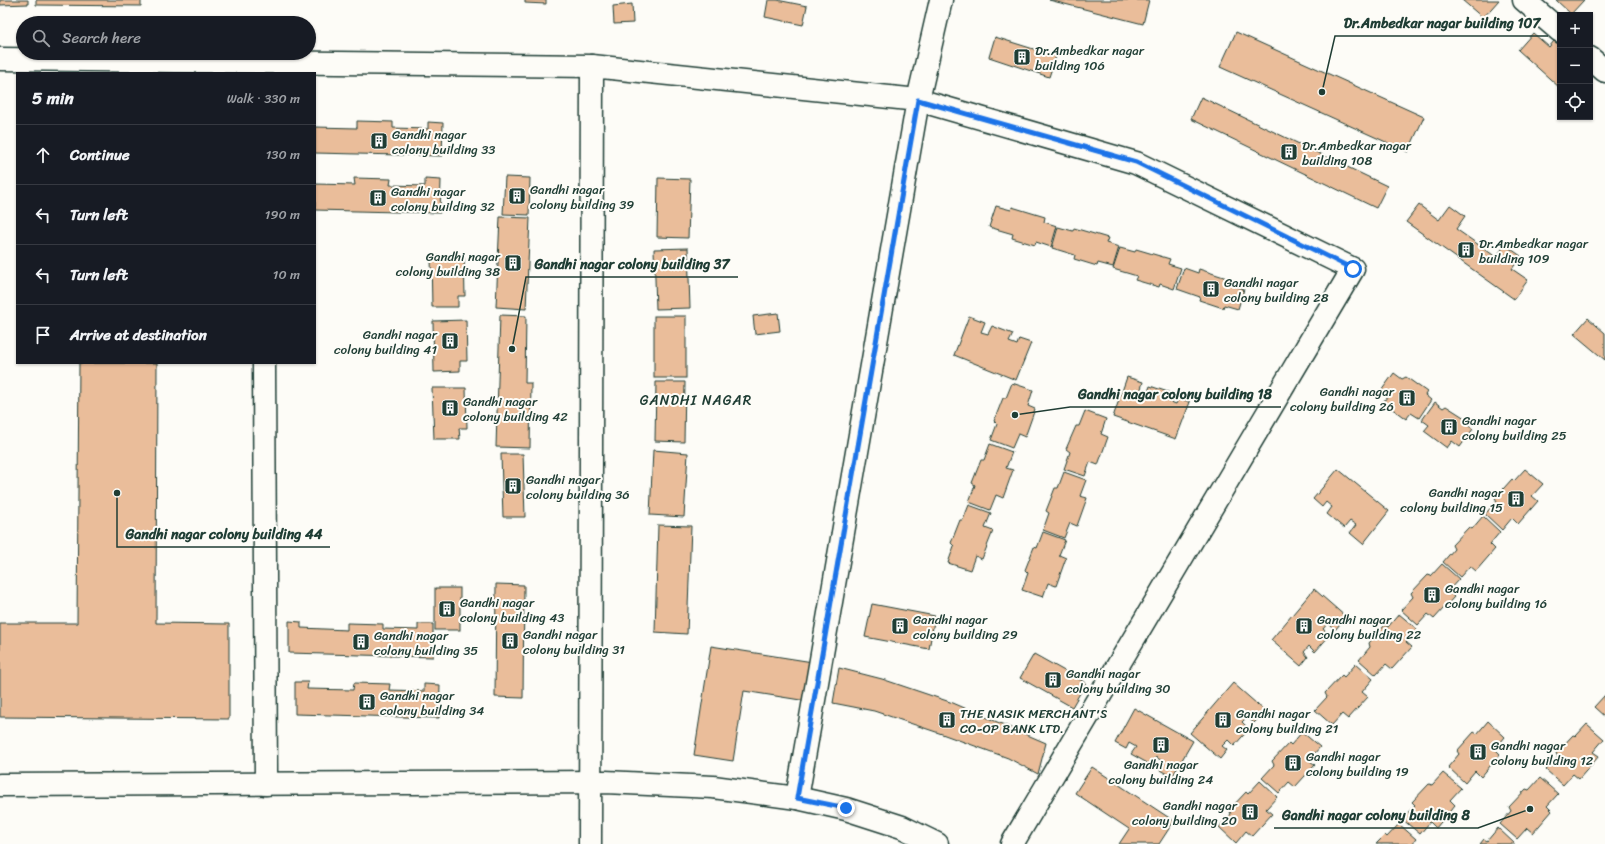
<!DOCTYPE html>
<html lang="en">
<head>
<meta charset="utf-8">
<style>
	body { margin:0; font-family:Sriracha,sans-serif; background:#242831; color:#f1f3f6 }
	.controls { position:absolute; right:12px; top:12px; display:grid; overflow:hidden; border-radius:0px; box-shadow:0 1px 3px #0004 }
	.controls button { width:36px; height:36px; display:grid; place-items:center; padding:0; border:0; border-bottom:1px solid #363941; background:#171b24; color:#f1f3f6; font:20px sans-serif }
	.stop { position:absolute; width:12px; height:12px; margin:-9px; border:3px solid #1a73e8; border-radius:50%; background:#fff }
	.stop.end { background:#1a73e8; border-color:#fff; box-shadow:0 1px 4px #0008 }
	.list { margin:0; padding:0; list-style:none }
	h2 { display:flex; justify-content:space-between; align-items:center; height:52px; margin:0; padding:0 16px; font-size:17px }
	h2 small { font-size:13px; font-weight:400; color:#9ea1a6 }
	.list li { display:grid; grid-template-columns:26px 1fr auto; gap:12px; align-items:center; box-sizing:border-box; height:60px; padding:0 16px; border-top:1px solid #363941 }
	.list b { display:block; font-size:15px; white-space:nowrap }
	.list em { font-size:13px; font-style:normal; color:#9ea1a6 }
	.icon { flex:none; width:22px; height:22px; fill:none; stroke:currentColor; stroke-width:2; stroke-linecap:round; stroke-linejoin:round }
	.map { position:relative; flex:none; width:1605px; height:844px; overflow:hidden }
	.search { position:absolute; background:#171b24; box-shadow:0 1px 3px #0004; left:16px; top:16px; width:300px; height:44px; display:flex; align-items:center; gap:10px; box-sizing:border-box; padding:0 14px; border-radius:22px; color:#9ea1a6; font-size:15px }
	.panel { position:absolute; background:#171b24; box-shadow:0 1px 3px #0004; left:16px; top:72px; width:300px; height:292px; border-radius:0px }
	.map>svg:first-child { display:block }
</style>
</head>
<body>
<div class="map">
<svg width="1605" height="844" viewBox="0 0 1605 844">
	<rect width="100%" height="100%" fill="#fdfcf7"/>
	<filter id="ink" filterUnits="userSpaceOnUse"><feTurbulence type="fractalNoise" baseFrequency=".025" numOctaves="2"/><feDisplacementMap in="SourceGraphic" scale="8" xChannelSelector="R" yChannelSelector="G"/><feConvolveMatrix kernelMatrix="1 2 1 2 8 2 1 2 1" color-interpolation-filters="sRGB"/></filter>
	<g filter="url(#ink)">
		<g fill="#eabd9a" stroke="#1f3d34">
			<path d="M 0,0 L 28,0 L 28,4 L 0,5 Z"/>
			<path d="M 36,0 L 141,0 L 141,6 L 36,5 Z"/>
			<path d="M 525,0 L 546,0 L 546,4 L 525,3 Z"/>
			<path d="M 768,0 L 777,0 L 807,6 L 803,25 L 765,17 Z"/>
			<path d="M 1049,0 L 1149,0 L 1143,24 Z"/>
			<path d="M 1462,0 L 1499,0 L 1483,18 Z"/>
			<path d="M 1556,0 L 1584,0 L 1571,14 Z"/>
			<path d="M 632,4 L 633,23 L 614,24 L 613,6 Z"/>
			<path d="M 1236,32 L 1424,117 L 1408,152 L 1220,67 Z"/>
			<path d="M 1533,33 L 1549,47 L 1554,41 L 1560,46 L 1560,88 L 1518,50 Z"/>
			<path d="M 995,37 L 1056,56 L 1049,77 L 989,57 Z"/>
			<path d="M 1201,97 L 1387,186 L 1376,208 L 1191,119 Z"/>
			<path d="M 357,121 L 393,122 L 393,128 L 428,129 L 428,122 L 443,123 L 442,156 L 315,153 L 315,127 L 357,128 Z"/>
			<path d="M 505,177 L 530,178 L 529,215 L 503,214 Z"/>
			<path d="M 354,178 L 391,179 L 390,185 L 425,186 L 425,179 L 441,180 L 440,213 L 315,210 L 315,184 L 355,185 Z"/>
			<path d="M 658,178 L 690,179 L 688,238 L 657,237 Z"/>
			<path d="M 1419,205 L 1439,220 L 1450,205 L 1465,216 L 1456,229 L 1496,257 L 1505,245 L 1521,256 L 1512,269 L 1528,280 L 1514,299 L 1406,222 Z"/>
			<path d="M 996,206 L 1011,210 L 1012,207 L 1045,217 L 1044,222 L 1057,226 L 1051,247 L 1036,242 L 1035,245 L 1012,238 L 1013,234 L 989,227 Z"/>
			<path d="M 500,217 L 530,218 L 526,309 L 496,307 Z"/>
			<path d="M 1058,227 L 1073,231 L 1074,228 L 1108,238 L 1106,243 L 1119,247 L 1113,267 L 1098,263 L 1097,266 L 1074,259 L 1075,255 L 1052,248 Z"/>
			<path d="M 688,248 L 690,308 L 656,309 L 654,249 Z"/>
			<path d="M 1120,248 L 1135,252 L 1136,249 L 1170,259 L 1168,264 L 1181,268 L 1174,289 L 1160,284 L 1159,287 L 1135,280 L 1137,276 L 1113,269 Z"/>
			<path d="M 464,255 L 465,296 L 458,296 L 458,307 L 432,307 L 431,256 Z"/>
			<path d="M 1184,268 L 1198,273 L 1199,269 L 1233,280 L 1232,285 L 1244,289 L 1238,309 L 1224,305 L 1223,308 L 1199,300 L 1200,297 L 1177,289 Z"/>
			<path d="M 778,313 L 780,331 L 755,334 L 753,316 Z"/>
			<path d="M 500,315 L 526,316 L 525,383 L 531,383 L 530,448 L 496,447 Z"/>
			<rect x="654" y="316" width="32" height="62"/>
			<path d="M 969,316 L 985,322 L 981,332 L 988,334 L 992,326 L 1013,334 L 1009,342 L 1017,345 L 1019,339 L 1031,343 L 1016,380 L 954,355 Z"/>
			<path d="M 1588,318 L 1605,333 L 1605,360 L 1574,334 Z"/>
			<path d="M 466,320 L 467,361 L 460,361 L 460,371 L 434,372 L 433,321 Z"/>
			<path d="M 79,363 L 157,363 L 156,623 L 229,624 L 229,719 L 0,717 L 0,623 L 77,623 Z"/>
			<path d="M 1394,373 L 1402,379 L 1406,377 L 1427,392 L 1425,395 L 1431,400 L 1419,418 L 1411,413 L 1406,419 L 1383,402 L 1388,396 L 1381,391 Z"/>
			<path d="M 1127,377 L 1143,382 L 1140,392 L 1147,394 L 1150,386 L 1171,393 L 1168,401 L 1176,404 L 1178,398 L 1190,402 L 1176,439 L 1113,417 Z"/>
			<path d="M 656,382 L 685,382 L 684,442 L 655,441 Z"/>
			<path d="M 1012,383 L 1033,390 L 1028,406 L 1035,409 L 1025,437 L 1018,434 L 1012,448 L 991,440 L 997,424 L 994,421 L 1003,398 L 1006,398 Z"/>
			<path d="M 432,388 L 466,388 L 467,428 L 459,428 L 460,439 L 434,439 Z"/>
			<path d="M 1435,402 L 1443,408 L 1446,406 L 1468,420 L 1466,424 L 1473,429 L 1460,447 L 1452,441 L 1447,448 L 1424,431 L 1429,425 L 1422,420 Z"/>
			<path d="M 1085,411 L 1106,419 L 1101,434 L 1108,437 L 1098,465 L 1090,462 L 1085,476 L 1064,469 L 1070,452 L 1066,449 L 1076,426 L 1079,426 Z"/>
			<path d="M 990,444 L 1012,452 L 1006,468 L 1013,470 L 1003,498 L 996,495 L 990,510 L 969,502 L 975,485 L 972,483 L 981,460 L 984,460 Z"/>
			<path d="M 653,450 L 688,453 L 684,517 L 650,515 Z"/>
			<path d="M 501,454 L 523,454 L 525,517 L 503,517 Z"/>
			<path d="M 1338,469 L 1389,511 L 1363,544 L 1350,533 L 1356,525 L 1350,521 L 1344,528 L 1327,514 L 1332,507 L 1326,502 L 1322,507 L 1313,499 Z"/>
			<path d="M 1525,469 L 1543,484 L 1532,496 L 1538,501 L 1518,524 L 1512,518 L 1502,530 L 1485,514 L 1497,501 L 1495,498 L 1512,479 L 1514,481 Z"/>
			<path d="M 1064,472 L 1086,480 L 1080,496 L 1087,498 L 1077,526 L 1070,523 L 1064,538 L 1043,530 L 1049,513 L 1046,511 L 1055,488 L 1058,488 Z"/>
			<path d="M 969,505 L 991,513 L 985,528 L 993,531 L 982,559 L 975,556 L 970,570 L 948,563 L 954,546 L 951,543 L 960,520 L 963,520 Z"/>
			<path d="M 1483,516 L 1500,532 L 1490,544 L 1495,549 L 1476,571 L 1470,566 L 1460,577 L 1443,562 L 1454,549 L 1452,545 L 1469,527 L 1472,529 Z"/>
			<path d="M 658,525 L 691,526 L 687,634 L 655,632 Z"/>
			<path d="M 1043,532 L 1065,540 L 1059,555 L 1066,558 L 1056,586 L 1048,583 L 1043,597 L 1022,590 L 1028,573 L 1025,570 L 1034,547 L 1037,548 Z"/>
			<path d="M 1442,564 L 1459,579 L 1448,591 L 1454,597 L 1434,619 L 1428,614 L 1418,625 L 1401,610 L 1413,597 L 1411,593 L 1428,575 L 1431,576 Z"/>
			<path d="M 496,584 L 524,585 L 523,698 L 495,697 Z"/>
			<rect x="435" y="588" width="25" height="42"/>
			<path d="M 1314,589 L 1346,617 L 1335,630 L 1328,623 L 1323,629 L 1330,635 L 1315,652 L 1309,646 L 1304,652 L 1308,657 L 1301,666 L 1271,640 Z"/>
			<path d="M 872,604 L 935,616 L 929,649 L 865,637 Z"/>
			<path d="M 1399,614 L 1417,629 L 1406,642 L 1412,647 L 1392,669 L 1386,664 L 1376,675 L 1359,660 L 1370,647 L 1369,643 L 1385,625 L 1388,627 Z"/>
			<path d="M 289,621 L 301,622 L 301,628 L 347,630 L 347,623 L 383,624 L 383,629 L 418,630 L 418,624 L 433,624 L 433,657 L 289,653 Z"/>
			<path d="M 711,646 L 819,663 L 813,702 L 744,691 L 733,761 L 694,755 Z"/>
			<path d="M 1034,654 L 1086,683 L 1072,707 L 1020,678 Z"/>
			<path d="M 1356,664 L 1373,679 L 1362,692 L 1368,697 L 1348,719 L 1342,714 L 1332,725 L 1315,710 L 1327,697 L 1325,693 L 1342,675 L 1344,677 Z"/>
			<path d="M 839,668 L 882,679 L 953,703 L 1046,743 L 1038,774 L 1008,758 L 942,734 L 874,711 L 833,703 Z"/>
			<path d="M 295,682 L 308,682 L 307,689 L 353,690 L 354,683 L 390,684 L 389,690 L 424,691 L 424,684 L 440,685 L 439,718 L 295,714 Z"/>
			<path d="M 1233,683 L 1265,711 L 1254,723 L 1247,717 L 1242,722 L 1249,729 L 1234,746 L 1228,740 L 1222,746 L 1227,750 L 1220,759 L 1190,733 Z"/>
			<path d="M 1605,695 L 1605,717 L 1594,707 Z"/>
			<path d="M 1134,708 L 1193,741 L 1172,777 L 1158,769 L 1162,761 L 1156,757 L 1151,765 L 1131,754 L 1136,747 L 1129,743 L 1126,749 L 1115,743 Z"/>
			<path d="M 1488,721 L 1505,737 L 1495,749 L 1500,754 L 1481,777 L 1475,771 L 1465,783 L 1448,767 L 1459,754 L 1457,751 L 1474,732 L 1477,734 Z"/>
			<path d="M 1587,724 L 1604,739 L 1593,752 L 1599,756 L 1579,779 L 1573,774 L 1563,785 L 1546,770 L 1558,757 L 1556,753 L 1573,735 L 1576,736 Z"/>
			<path d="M 1302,732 L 1320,747 L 1309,760 L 1315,765 L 1295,787 L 1289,782 L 1279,793 L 1262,778 L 1274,765 L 1272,761 L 1289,743 L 1291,745 Z"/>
			<path d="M 1092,767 L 1174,821 L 1159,844 L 1119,844 L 1129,829 L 1075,793 Z"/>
			<path d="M 1443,773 L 1461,788 L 1450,800 L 1455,805 L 1436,828 L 1430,822 L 1420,834 L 1402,819 L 1415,805 L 1412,802 L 1429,784 L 1432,785 Z"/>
			<path d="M 1540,778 L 1558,794 L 1547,806 L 1552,811 L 1533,833 L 1527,828 L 1517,839 L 1500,824 L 1511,811 L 1509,807 L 1526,789 L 1529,790 Z"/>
			<path d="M 1260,781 L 1277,797 L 1266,809 L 1272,814 L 1252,836 L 1246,831 L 1236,843 L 1219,827 L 1231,814 L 1229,810 L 1246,792 L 1248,794 Z"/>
			<path d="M 1399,824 L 1416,839 L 1412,844 L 1376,844 L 1385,835 L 1387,837 Z"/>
			<path d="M 1498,828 L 1515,844 L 1480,844 L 1484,839 L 1487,841 Z"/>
		</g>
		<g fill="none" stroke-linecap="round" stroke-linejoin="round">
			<g stroke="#1f3d34" stroke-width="25">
				<g id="minor">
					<path d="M 941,0 L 918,100 L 1136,163 L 1353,269 L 1012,844"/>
					<path d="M 1524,0 L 1560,31"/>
					<path d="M 1590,58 L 1605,71"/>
					<path d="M 0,59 L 592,66"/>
					<path d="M 264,363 L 266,784"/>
					<path d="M 0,785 L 605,782 L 713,787 L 797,798 L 846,809 L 902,827 L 937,844"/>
					<path d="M 590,844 L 592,66 L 918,100 L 797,798"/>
				</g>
			</g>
			<use href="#minor" stroke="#fdfcf7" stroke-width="22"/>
		</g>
	</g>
	<g fill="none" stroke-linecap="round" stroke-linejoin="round" filter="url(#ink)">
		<path stroke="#1a73e8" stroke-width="5" d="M 846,808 L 797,798 L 918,100 L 1136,162 L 1353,269"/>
	</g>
	<defs>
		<g id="building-square" transform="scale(0.9)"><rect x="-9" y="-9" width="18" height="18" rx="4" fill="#1f3d34" stroke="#fdfcf7"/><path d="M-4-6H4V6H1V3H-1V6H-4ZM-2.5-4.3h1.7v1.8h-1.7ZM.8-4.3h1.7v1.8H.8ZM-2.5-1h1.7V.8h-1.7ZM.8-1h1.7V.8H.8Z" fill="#fff"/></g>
	</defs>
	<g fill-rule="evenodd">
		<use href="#building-square" x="1022" y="57"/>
		<use href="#building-square" x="379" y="141"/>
		<use href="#building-square" x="1289" y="152"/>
		<use href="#building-square" x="517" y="196"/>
		<use href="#building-square" x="378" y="198"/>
		<use href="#building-square" x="1466" y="250"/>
		<use href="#building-square" x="513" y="263"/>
		<use href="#building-square" x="1211" y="289"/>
		<use href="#building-square" x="450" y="341"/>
		<use href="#building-square" x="1407" y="398"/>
		<use href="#building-square" x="450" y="408"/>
		<use href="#building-square" x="1449" y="427"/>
		<use href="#building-square" x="513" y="486"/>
		<use href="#building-square" x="1516" y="499"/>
		<use href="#building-square" x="1432" y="595"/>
		<use href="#building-square" x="447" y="609"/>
		<use href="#building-square" x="900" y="626"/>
		<use href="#building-square" x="1304" y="626"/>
		<use href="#building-square" x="510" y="641"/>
		<use href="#building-square" x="361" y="642"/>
		<use href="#building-square" x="1053" y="680"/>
		<use href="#building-square" x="367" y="702"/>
		<use href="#building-square" x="947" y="720"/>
		<use href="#building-square" x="1223" y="720"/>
		<use href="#building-square" x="1161" y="745"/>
		<use href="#building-square" x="1478" y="752"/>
		<use href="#building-square" x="1293" y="763"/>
		<use href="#building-square" x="1250" y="812"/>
	</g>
	<g text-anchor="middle" stroke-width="4" stroke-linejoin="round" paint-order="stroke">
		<g font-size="13" fill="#1f3d34" stroke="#fdfcf7" text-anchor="start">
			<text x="1035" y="55">Dr.Ambedkar nagar<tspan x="1035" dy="15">building 106</tspan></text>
			<text x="392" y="139">Gandhi nagar<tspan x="392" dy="15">colony building 33</tspan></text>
			<text x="1302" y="150">Dr.Ambedkar nagar<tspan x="1302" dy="15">building 108</tspan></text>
			<text x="530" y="194">Gandhi nagar<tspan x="530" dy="15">colony building 39</tspan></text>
			<text x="391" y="196">Gandhi nagar<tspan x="391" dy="15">colony building 32</tspan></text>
			<text x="1479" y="248">Dr.Ambedkar nagar<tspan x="1479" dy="15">building 109</tspan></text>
			<text x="500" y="261" text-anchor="end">Gandhi nagar<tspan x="500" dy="15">colony building 38</tspan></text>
			<text x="1224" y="287">Gandhi nagar<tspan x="1224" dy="15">colony building 28</tspan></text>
			<text x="437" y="339" text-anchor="end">Gandhi nagar<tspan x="437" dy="15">colony building 41</tspan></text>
			<text x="1394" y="396" text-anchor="end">Gandhi nagar<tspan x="1394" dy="15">colony building 26</tspan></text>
			<text x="463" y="406">Gandhi nagar<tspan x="463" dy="15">colony building 42</tspan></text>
			<text x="1462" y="425">Gandhi nagar<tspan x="1462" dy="15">colony building 25</tspan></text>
			<text x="526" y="484">Gandhi nagar<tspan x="526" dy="15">colony building 36</tspan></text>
			<text x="1503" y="497" text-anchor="end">Gandhi nagar<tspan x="1503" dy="15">colony building 15</tspan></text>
			<text x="1445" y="593">Gandhi nagar<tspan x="1445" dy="15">colony building 16</tspan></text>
			<text x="460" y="607">Gandhi nagar<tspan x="460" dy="15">colony building 43</tspan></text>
			<text x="913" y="624">Gandhi nagar<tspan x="913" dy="15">colony building 29</tspan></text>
			<text x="1317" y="624">Gandhi nagar<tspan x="1317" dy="15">colony building 22</tspan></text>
			<text x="523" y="639">Gandhi nagar<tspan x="523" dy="15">colony building 31</tspan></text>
			<text x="374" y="640">Gandhi nagar<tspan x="374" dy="15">colony building 35</tspan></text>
			<text x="1066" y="678">Gandhi nagar<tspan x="1066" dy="15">colony building 30</tspan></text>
			<text x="380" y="700">Gandhi nagar<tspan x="380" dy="15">colony building 34</tspan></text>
			<text x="960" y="718">THE NASIK MERCHANT'S<tspan x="960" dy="15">CO-OP BANK LTD.</tspan></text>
			<text x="1236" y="718">Gandhi nagar<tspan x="1236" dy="15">colony building 21</tspan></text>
			<text x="1491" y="750">Gandhi nagar<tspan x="1491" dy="15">colony building 12</tspan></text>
			<text x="1306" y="761">Gandhi nagar<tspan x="1306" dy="15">colony building 19</tspan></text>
			<text x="1161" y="769" text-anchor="middle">Gandhi nagar<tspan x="1161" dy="15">colony building 24</tspan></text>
			<text x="1237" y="810" text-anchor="end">Gandhi nagar<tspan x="1237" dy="15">colony building 20</tspan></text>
		</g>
		<g font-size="14" letter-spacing="1" fill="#1f3d34" stroke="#fdfcf7">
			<text x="696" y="405">GANDHI NAGAR</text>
		</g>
	</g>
	<path fill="none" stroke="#1f3d34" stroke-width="1.5" d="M1322 92L1335 36H1548M512 349L526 277H738M1015 415L1070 407H1281M117 493L117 547H330M1530 809L1478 828H1274"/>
	<g fill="#1f3d34" stroke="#fdfcf7" stroke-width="1.5">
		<circle cx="1322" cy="92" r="4"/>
		<circle cx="512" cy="349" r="4"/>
		<circle cx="1015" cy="415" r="4"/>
		<circle cx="117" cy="493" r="4"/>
		<circle cx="1530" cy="809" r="4"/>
	</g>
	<g font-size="14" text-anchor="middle" font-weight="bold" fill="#1f3d34" stroke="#fdfcf7" stroke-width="4" stroke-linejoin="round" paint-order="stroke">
		<text x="1442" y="28">Dr.Ambedkar nagar building 107</text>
		<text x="632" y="269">Gandhi nagar colony building 37</text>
		<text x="1175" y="399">Gandhi nagar colony building 18</text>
		<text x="224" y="539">Gandhi nagar colony building 44</text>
		<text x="1376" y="820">Gandhi nagar colony building 8</text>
	</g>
</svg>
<div class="controls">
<button>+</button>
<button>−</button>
<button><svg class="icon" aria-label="locate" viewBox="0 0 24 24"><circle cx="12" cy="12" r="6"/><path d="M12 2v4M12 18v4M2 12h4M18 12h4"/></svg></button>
</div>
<div class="stop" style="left:1353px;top:269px"></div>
<div class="stop end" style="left:846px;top:808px"></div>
<div class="search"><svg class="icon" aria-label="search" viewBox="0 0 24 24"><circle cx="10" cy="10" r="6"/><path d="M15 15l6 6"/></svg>Search here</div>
<section class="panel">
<h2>5 min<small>Walk · 330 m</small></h2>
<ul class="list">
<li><svg class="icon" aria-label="ahead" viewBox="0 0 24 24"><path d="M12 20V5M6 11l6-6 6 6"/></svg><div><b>Continue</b></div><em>130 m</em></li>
<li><svg class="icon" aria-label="left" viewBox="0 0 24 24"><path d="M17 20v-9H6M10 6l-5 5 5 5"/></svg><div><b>Turn left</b></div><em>190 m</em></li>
<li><svg class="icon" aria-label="left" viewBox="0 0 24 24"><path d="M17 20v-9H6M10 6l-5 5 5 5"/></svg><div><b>Turn left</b></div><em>10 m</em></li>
<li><svg class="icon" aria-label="arrive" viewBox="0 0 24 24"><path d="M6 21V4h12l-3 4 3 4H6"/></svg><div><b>Arrive at destination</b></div></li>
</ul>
</section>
</div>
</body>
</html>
